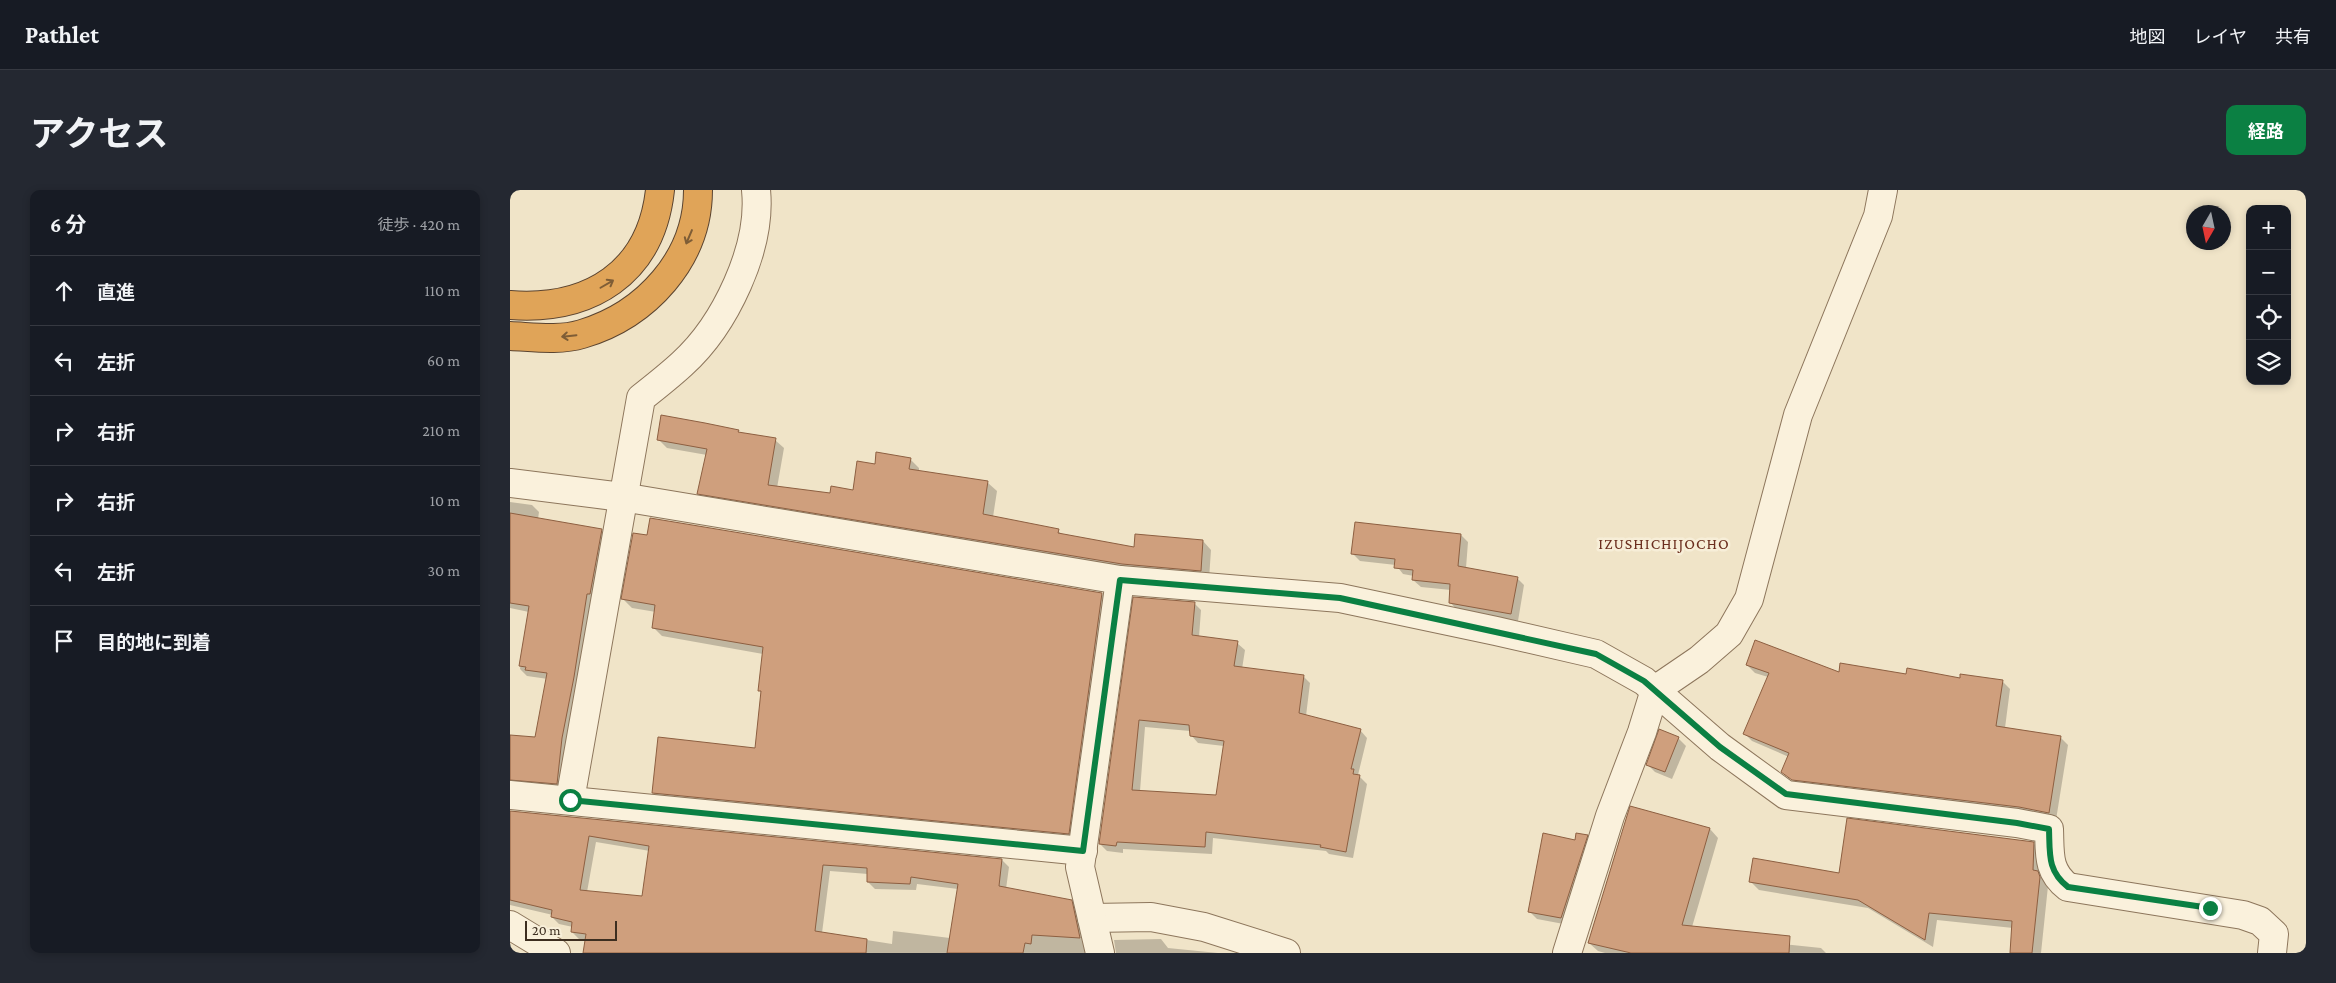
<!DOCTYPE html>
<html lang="ja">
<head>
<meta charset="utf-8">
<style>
	body { margin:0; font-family:"Crimson Pro","Noto Sans JP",serif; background:#242831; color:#f1f3f6 }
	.controls { position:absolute; right:15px; top:15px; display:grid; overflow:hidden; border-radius:10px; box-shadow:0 2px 8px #0003 }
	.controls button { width:45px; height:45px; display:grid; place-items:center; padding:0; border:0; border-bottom:1px solid #363941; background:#171b24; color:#f1f3f6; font:25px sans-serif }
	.compass { position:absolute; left:1676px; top:15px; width:45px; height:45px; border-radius:50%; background:#171b24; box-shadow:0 2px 8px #0003; rotate:189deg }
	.scale { position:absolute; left:15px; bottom:12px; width:92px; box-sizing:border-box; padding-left:5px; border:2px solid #3d2e20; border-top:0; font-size:14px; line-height:18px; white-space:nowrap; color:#3d2e20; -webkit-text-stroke:4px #f7eed8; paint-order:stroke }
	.stop { position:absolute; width:15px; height:15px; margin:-11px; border:4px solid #0b8043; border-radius:50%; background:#fff }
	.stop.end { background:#0b8043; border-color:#fff; box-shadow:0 1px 5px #0008 }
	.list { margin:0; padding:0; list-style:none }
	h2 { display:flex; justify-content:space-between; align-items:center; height:65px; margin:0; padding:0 20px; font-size:21px }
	h2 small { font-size:16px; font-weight:400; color:#9ea1a6 }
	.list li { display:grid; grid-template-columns:32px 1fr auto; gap:15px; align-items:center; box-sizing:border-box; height:70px; padding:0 20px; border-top:1px solid #363941 }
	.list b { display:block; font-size:19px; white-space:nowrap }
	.list em { font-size:16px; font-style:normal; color:#9ea1a6 }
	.icon { flex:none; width:28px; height:28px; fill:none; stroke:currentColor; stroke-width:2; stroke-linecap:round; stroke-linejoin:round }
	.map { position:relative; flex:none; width:1796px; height:763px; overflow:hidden; border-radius:10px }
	header { display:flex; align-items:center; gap:30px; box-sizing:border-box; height:70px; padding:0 25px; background:#171b24; border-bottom:1px solid #363941 }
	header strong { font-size:24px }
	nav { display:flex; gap:28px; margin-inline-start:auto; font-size:18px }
	.intro { display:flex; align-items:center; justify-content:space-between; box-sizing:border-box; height:120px; padding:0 30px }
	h1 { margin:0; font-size:35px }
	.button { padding:12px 22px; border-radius:10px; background:#0b8043; color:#fff; font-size:18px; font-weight:700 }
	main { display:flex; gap:30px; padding:0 30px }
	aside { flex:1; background:#171b24; border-radius:10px; box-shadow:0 2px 8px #0003 }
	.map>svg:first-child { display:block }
</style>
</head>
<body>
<header>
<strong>Pathlet</strong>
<nav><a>地図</a><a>レイヤ</a><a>共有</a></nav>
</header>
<div class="intro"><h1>アクセス</h1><a class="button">経路</a></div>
<main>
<aside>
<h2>6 分<small>徒歩 · 420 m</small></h2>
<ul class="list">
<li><svg class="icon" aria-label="ahead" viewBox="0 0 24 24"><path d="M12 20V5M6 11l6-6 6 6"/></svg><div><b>直進</b></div><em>110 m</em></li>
<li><svg class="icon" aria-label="left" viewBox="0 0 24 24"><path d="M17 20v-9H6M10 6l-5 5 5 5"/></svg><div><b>左折</b></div><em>60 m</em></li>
<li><svg class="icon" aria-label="right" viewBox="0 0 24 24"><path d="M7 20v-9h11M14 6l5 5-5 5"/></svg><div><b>右折</b></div><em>210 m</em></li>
<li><svg class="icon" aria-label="right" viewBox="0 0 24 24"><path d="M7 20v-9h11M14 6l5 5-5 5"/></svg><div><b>右折</b></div><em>10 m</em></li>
<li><svg class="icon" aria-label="left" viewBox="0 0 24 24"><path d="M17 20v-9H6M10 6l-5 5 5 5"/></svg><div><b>左折</b></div><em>30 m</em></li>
<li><svg class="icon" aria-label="arrive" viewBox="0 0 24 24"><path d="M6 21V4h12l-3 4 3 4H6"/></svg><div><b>目的地に到着</b></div></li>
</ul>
</aside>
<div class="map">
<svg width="1796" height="763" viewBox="0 0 1796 763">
	<rect width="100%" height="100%" fill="#f0e4c8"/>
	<g fill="#0003" fill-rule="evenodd">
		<path d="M 228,242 L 231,244 L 265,250 L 274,258 L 267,298 L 321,305 L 344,301 L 366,275 L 400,269 L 409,278 L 409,282 L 478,293 L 487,301 L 483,327 L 548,341 L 553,345 L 625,358 L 693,351 L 701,360 L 699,389 L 622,383 L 197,312 L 188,303 L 197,265 L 157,258 L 148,249 Z"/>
		<path d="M 0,312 L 22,315 L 29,322 L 28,329 L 91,340 L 98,347 L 54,600 L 0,598 L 0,546 L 26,548 L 38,489 L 17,486 L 10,479 L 19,422 L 0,418 Z"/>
		<path d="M 951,345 L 958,352 L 956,378 L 1007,388 L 1014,395 L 1008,431 L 947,420 L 940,412 L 941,400 L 911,397 L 903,390 L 904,386 L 893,384 L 886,375 L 850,371 L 842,363 Z"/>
		<path d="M 592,404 L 601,413 L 568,652 L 152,612 L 143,603 L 246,559 L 252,503 L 249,500 L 253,464 L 152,446 L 143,437 L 146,422 L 122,418 L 113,409 Z"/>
		<path d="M 625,408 L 684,413 L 691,420 L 689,447 L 727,453 L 735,460 L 732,479 L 793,486 L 800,493 L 796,526 L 850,540 L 857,548 L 848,585 L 857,594 L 843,668 L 819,664 L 816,661 L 703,648 L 702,664 L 613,659 L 613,663 L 597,661 L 590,654 ZM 635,537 L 680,541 L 681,545 L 688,553 L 714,556 L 707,606 L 630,601 Z"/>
		<path d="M 1237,475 L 1330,483 L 1492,491 L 1500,499 L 1495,538 L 1550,547 L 1558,555 L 1546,630 L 1291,597 L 1272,581 L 1279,567 L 1242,551 L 1234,543 L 1258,487 L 1245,483 Z"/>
		<path d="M 1168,548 L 1176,556 L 1162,589 L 1145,582 L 1138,575 Z"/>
		<path d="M 1121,618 L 1200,639 L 1208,648 L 1182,737 L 1253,752 L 1311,758 L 1316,763 L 1095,763 L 1088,761 L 1079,753 Z"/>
		<path d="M 0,622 L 492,670 L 499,677 L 496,699 L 561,711 L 568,718 L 579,763 L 74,763 L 76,749 L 69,749 L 62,742 L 63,737 L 49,734 L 42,727 L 43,725 L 0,715 ZM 86,652 L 140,661 L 133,708 L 77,702 ZM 320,681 L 358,684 L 358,692 L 365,699 L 406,700 L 407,694 L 448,699 L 440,748 L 383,741 L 382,754 L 312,743 Z"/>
		<path d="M 1077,646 L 1085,654 L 1059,735 L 1027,729 L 1019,721 L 1065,651 Z"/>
		<path d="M 1523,653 L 1532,662 L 1531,686 L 1538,696 L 1531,763 L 1501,763 L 1503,738 L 1427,730 L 1423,757 L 1358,718 L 1249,700 L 1240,691 L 1330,684 Z"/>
		<path d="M 651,749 L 658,758 L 708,763 L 606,763 L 604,750 Z"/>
	</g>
	<g fill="#cf9f7d" stroke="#8d5f41" fill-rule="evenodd">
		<path d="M 151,225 L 195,233 L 229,240 L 228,242 L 266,248 L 258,295 L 320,303 L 321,296 L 343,300 L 347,271 L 365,274 L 366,262 L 401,268 L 399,279 L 478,291 L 473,324 L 549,339 L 548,343 L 624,357 L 625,344 L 693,350 L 691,381 L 612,374 L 187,304 L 197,259 L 147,250 Z"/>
		<path d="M 0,323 L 92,339 L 80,404 L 77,404 L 64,487 L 52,548 L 47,594 L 0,590 L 0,545 L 25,547 L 37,483 L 15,480 L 16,477 L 9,476 L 19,416 L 0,413 Z"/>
		<path d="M 140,328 L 592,403 L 559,644 L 142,603 L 148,547 L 245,558 L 251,501 L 248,501 L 253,457 L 142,438 L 145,415 L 111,409 L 123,343 L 137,345 Z"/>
		<path d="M 845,332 L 951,344 L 948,376 L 1008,387 L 1001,424 L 939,413 L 940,394 L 902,390 L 903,380 L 884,378 L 885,369 L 841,364 Z"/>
		<path d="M 623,407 L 685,412 L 682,445 L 728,451 L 724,476 L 794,485 L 789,523 L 851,539 L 841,579 L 844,579 L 843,584 L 850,585 L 836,662 L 810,657 L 811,655 L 696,642 L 695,657 L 607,652 L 606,656 L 589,654 ZM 629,530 L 679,535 L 680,546 L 714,551 L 706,605 L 622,600 Z"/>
		<path d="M 1245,450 L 1329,482 L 1330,473 L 1396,484 L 1397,478 L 1450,488 L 1450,484 L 1493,490 L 1486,536 L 1551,546 L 1539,623 L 1509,617 L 1282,590 L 1271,582 L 1279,563 L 1233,544 L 1259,483 L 1236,475 Z"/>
		<path d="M 1149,539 L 1169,547 L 1155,582 L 1136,575 Z"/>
		<path d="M 1120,616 L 1200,638 L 1172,735 L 1280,746 L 1279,763 L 1121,763 L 1078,753 Z"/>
		<path d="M 0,621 L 492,669 L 489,696 L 562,710 L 570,748 L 522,745 L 521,754 L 515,753 L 513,763 L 437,763 L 448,694 L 401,687 L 400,694 L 357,692 L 357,678 L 313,675 L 305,741 L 357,749 L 356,763 L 73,763 L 76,744 L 61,742 L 62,732 L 41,727 L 42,720 L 0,710 ZM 79,646 L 139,656 L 132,706 L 70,700 Z"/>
		<path d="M 1337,628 L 1524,652 L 1523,680 L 1528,681 L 1530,687 L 1522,763 L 1500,763 L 1502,731 L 1419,723 L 1415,750 L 1348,710 L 1239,692 L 1243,668 L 1329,683 Z"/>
		<path d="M 1033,643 L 1065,650 L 1066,643 L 1078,645 L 1051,728 L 1018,722 Z"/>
	</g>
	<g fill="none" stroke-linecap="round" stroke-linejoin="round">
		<g stroke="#8d765c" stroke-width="30">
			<g id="street">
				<path d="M 0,293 L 112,307 L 610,390 L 830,408 L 986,441 L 1086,464 L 1134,491 L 1210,557 L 1276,605 L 1507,633 L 1539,639 C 1540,663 1537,681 1558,697 L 1733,725 L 1750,731 L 1764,744 L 1762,763"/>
				<path d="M 0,605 L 573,661"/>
				<path d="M 60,610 L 131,208 C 145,197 159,186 172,174 C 215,135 252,58 246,0"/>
				<path d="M 582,728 L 641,727 L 694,737 L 776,763"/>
				<path d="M 0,735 L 46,763"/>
				<path d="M 590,763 L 570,677 L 610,390"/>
				<path d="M 1057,763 L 1100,626 L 1132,542 L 1145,500 L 1189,470 L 1219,444 L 1239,409 L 1288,225 L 1368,26 L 1373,0"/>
			</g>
		</g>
		<g stroke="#5b4430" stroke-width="30">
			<g id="highway">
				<path d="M 0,115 C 80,121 141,83 150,0"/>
				<path d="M 0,146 C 23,147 49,151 72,144 C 136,125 188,69 188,0"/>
			</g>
		</g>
		<use href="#street" stroke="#faf1dc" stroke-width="28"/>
		<use href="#highway" stroke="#e0a458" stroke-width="28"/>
	</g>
	<defs><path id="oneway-shaft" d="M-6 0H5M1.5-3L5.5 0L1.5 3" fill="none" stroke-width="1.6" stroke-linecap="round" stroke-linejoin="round" transform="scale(1.25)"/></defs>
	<g stroke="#7e5d36">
		<use href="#oneway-shaft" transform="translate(179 47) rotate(113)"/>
		<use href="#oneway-shaft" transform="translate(97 94) rotate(-30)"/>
		<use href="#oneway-shaft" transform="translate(59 146) rotate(174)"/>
	</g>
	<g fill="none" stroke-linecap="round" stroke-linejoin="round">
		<path stroke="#0b8043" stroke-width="6" d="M 60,610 L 573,661 L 610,390 L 830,408 L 1086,464 L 1134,491 L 1210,557 L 1276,604 L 1507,633 L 1539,639 C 1540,663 1537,681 1558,697 L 1700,718"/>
	</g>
	<g text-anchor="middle" stroke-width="5" stroke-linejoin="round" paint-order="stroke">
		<g font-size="16" letter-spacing="1" fill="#6b2e1e" stroke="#f7eed8">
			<text x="1154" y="359">IZUSHICHIJOCHO</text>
		</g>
	</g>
</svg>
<div class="controls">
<button>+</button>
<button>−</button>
<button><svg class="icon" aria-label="locate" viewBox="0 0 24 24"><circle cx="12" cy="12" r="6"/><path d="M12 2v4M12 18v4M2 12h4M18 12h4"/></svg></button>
<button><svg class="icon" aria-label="layers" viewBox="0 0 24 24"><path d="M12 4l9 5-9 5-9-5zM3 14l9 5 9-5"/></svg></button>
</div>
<svg class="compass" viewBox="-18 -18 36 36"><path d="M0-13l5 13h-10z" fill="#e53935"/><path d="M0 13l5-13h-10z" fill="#9ea1a6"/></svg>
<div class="scale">20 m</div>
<div class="stop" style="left:60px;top:610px"></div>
<div class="stop end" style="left:1700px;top:718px"></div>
</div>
</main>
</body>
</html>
